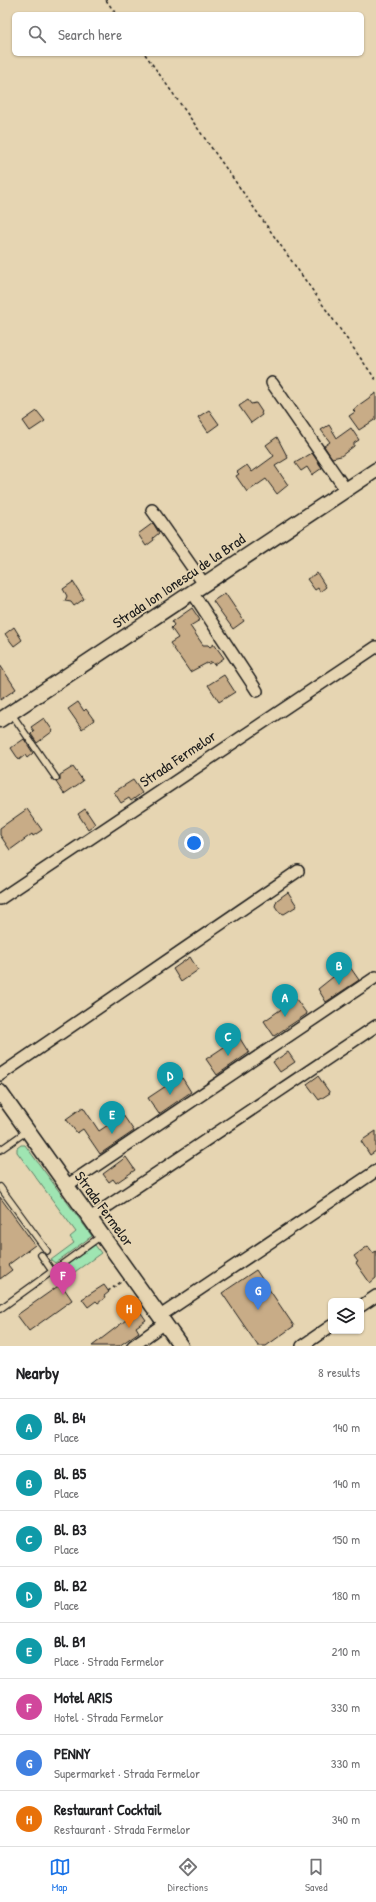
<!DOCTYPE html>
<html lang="en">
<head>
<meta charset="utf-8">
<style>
	body { margin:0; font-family:"Patrick Hand",sans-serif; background:#f6f6f6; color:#202124 }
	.controls { position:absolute; right:12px; bottom:12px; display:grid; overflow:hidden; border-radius:6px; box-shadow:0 1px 3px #0004 }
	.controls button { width:36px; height:36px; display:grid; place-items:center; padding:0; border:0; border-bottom:1px solid #e0e0e0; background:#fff; color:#202124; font:20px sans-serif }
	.you { position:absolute; left:194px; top:843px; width:14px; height:14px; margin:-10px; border:3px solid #fff; border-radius:50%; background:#1a73e8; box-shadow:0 0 0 6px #1a73e833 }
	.badge { display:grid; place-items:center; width:26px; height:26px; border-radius:50%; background:#1a73e8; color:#fff; font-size:13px; font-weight:700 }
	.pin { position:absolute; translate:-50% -33px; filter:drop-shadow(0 1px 2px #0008) }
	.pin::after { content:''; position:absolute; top:21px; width:14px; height:12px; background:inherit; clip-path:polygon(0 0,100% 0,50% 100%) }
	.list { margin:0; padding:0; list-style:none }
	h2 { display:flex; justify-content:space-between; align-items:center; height:52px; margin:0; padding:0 16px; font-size:17px }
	h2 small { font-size:13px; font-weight:400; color:#757577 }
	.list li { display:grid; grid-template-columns:26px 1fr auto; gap:12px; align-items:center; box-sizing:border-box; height:56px; padding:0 16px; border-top:1px solid #e0e0e0 }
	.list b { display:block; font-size:15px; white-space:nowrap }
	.list p { margin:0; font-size:13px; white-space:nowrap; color:#757577 }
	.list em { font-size:13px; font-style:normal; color:#757577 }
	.icon { flex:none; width:22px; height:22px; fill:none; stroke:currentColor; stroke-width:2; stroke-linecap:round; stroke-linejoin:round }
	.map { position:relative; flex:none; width:376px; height:1346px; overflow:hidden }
	.search { position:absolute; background:#fff; box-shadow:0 1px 3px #0004; left:12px; right:12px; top:12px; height:44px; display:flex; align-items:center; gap:10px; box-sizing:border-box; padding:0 14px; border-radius:6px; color:#757577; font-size:15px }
	.sheet { height:500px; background:#fff }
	nav { display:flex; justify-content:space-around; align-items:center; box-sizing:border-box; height:56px; border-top:1px solid #e0e0e0; background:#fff; font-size:11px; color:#757577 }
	nav a { display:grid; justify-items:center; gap:2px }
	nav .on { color:#1a73e8 }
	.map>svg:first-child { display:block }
</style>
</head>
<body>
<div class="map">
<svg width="376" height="1346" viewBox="0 0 376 1346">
	<rect width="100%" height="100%" fill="#e6d5b2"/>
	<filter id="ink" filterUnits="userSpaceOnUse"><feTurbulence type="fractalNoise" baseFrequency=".025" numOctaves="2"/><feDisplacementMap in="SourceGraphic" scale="8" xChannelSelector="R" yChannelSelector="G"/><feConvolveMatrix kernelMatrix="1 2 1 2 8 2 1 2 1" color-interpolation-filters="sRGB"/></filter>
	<g filter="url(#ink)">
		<g fill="#9fe5b2" stroke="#5e8067">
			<path d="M 21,1145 L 25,1145 L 92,1236 L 55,1263 L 51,1260 L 74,1243 L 70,1237 L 76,1232 L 17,1152 L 17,1148 Z"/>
			<path d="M 95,1245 L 101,1253 L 65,1279 L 60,1272 L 61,1269 Z"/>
		</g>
		<g fill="#c8ac87" stroke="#1c1c1c">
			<path d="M 376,393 L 376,419 L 359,430 L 349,416 L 355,412 L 353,410 L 359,405 Z"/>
			<path d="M 248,400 L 251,404 L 256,403 L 262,412 L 261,413 L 262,415 L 251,423 L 239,406 Z"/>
			<path d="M 209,410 L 219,424 L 208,432 L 198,417 Z"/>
			<path d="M 37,411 L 45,421 L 30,431 L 23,421 Z"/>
			<path d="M 329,425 L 337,438 L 351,428 L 359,440 L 354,443 L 354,446 L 341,456 L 332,458 L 324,446 L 330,442 L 321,430 Z"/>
			<path d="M 277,437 L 288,458 L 275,466 L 288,485 L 277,494 L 266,479 L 247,492 L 236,476 L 239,474 L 237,472 L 247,465 L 252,472 L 274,456 L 266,445 Z"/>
			<path d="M 312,453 L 322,468 L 312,475 L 307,467 L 301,471 L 295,463 Z"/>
			<path d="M 153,523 L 159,533 L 153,538 L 154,540 L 146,546 L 138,534 Z"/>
			<path d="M 317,573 L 326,587 L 320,592 L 318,588 L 315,590 L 307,579 Z"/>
			<path d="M 73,582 L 84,599 L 74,606 L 71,602 L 65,601 L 67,596 L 63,589 Z"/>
			<path d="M 225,593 L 244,621 L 233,629 L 213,601 Z"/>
			<path d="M 192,608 L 200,620 L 190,626 L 203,645 L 208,645 L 210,647 L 214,644 L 224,658 L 214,665 L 212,662 L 208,664 L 207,663 L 190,672 L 170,643 L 178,638 L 171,628 L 174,625 L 172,622 Z"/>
			<path d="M 14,627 L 22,640 L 14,646 L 5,634 Z"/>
			<path d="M 0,665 L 16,689 L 0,700 Z"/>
			<path d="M 224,675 L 235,692 L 219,702 L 208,685 Z"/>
			<path d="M 78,702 L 84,711 L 86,709 L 94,720 L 82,729 L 68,709 Z"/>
			<path d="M 44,718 L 53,731 L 37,743 L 31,734 L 34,731 L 31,727 Z"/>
			<path d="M 24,739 L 33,753 L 27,758 L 25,755 L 19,760 L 11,748 Z"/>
			<path d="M 73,767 L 83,781 L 64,794 L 56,782 L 60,780 L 60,775 Z"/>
			<path d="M 133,780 L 142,793 L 131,801 L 129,798 L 121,803 L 114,792 Z"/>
			<path d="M 27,809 L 42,830 L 33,836 L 32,834 L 10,850 L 0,835 L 0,828 Z"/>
			<path d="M 85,809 L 95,824 L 88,829 L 78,814 Z"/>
			<path d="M 288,892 L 297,906 L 284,914 L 279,912 L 275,906 L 277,900 Z"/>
			<path d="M 190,957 L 198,970 L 181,982 L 173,969 Z"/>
			<path d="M 350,967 L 359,980 L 326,1002 L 318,989 L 343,969 L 344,971 Z"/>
			<path d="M 296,999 L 307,1014 L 274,1036 L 264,1021 Z"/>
			<path d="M 239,1037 L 249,1053 L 217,1075 L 206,1059 Z"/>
			<path d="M 288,1052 L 295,1062 L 280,1072 L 273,1062 Z"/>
			<path d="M 181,1076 L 191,1092 L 159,1114 L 148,1098 Z"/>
			<path d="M 318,1076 L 330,1093 L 319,1100 L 307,1084 Z"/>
			<path d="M 83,1107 L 99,1131 L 123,1115 L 134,1131 L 100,1154 L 83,1129 L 77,1133 L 66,1119 Z"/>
			<path d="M 376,1131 L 376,1151 L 370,1155 L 361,1141 Z"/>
			<path d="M 126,1157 L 135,1170 L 116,1183 L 113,1179 L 109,1182 L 103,1174 Z"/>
			<path d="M 0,1197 L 35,1245 L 8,1265 L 12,1270 L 0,1279 Z"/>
			<path d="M 368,1246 L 373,1253 L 376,1251 L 376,1278 L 370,1283 L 356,1263 L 358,1262 L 354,1256 Z"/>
			<path d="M 256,1270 L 294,1326 L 266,1346 L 258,1346 L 222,1293 Z"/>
			<path d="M 61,1284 L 72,1300 L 29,1331 L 17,1315 Z"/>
			<path d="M 104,1285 L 109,1292 L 104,1296 L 105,1298 L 98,1303 L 96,1301 L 88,1307 L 82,1299 Z"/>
			<path d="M 139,1310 L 146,1320 L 136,1327 L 139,1332 L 119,1346 L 92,1346 Z"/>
		</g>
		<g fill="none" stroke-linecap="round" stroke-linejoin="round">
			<g stroke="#1c1c1c" stroke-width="8">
				<g id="service">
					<path d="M 11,713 L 56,778"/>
					<path d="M 0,1150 L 27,1131"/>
					<path d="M 0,1187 L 47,1251"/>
					<path d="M 41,1255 L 52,1271"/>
					<path d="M 0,1309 L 101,1236"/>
				</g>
			</g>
			<g stroke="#1c1c1c" stroke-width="14">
				<g id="minor">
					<path d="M 272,383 L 346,490"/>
					<path d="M 152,510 L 204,584"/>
					<path d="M 192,592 L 257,691"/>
					<path d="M 0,899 L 376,647"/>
					<path d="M 0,1075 L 298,871"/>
					<path d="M 66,1186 L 376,977"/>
					<path d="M 90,1218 L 376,1026"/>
					<path d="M 361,1306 L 376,1296"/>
					<path d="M 160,1316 L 376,1171"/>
					<path d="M 133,1346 L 165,1323"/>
					<path d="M 302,1346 L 331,1326"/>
				</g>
			</g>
			<g stroke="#1c1c1c" stroke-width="17">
				<g id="tertiary">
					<path d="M 0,720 L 376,470"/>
					<path d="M 0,1092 L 181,1346"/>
				</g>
			</g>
			<g stroke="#1c1c1c" stroke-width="1.5" stroke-dasharray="3 3" stroke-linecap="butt">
				<path d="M 106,0 L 116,14"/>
				<path d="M 145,54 L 376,380"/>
				<path d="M 108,1291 L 121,1282"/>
			</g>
			<use href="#service" stroke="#e6d5b2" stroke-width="5.5"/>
			<use href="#minor" stroke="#e6d5b2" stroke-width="11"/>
			<use href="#tertiary" stroke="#e6d5b2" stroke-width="14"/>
		</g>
	</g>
	<g text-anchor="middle" stroke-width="3.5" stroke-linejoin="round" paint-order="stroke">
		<g font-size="15" fill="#1c1c1c" stroke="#e6d5b2">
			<text transform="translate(179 581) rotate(-34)" y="5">Strada Ion Ionescu de la Brad</text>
			<text transform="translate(178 759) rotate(-34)" y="5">Strada Fermelor</text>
			<text transform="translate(104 1209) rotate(54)" y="5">Strada Fermelor</text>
		</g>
	</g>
</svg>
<div class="controls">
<button><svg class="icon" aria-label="layers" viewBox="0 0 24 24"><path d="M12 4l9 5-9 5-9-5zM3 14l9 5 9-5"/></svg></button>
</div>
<div class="you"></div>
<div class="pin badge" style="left:285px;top:1017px;background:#0f9aa8">A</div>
<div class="pin badge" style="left:339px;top:985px;background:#0f9aa8">B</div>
<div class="pin badge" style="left:228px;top:1056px;background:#0f9aa8">C</div>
<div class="pin badge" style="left:170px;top:1095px;background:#0f9aa8">D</div>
<div class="pin badge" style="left:112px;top:1134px;background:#0f9aa8">E</div>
<div class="pin badge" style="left:63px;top:1295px;background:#d1479c">F</div>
<div class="pin badge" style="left:258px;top:1310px;background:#3f7fe0">G</div>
<div class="pin badge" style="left:129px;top:1328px;background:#e8710a">H</div>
<div class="search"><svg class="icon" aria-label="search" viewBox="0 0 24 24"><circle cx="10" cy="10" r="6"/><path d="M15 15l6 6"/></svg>Search here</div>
</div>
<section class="sheet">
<h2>Nearby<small>8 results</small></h2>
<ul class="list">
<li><span class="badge" style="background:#0f9aa8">A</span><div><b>Bl. B4</b><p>Place</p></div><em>140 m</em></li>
<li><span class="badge" style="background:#0f9aa8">B</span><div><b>Bl. B5</b><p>Place</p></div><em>140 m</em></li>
<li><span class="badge" style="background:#0f9aa8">C</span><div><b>Bl. B3</b><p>Place</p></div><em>150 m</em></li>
<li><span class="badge" style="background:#0f9aa8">D</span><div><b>Bl. B2</b><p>Place</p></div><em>180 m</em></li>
<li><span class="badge" style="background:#0f9aa8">E</span><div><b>Bl. B1</b><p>Place · Strada Fermelor</p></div><em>210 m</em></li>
<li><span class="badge" style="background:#d1479c">F</span><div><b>Motel ARIS</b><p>Hotel · Strada Fermelor</p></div><em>330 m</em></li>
<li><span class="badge" style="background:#3f7fe0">G</span><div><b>PENNY</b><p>Supermarket · Strada Fermelor</p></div><em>330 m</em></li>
<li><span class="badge" style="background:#e8710a">H</span><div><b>Restaurant Cocktail</b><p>Restaurant · Strada Fermelor</p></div><em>340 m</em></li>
</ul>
</section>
<nav>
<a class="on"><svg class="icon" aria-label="map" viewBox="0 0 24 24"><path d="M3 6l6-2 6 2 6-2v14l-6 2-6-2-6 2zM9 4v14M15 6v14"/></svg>Map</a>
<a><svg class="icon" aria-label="directions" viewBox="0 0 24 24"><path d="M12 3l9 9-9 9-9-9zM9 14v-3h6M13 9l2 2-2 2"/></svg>Directions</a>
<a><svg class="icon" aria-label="saved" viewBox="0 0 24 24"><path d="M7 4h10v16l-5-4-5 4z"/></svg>Saved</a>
</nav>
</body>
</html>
